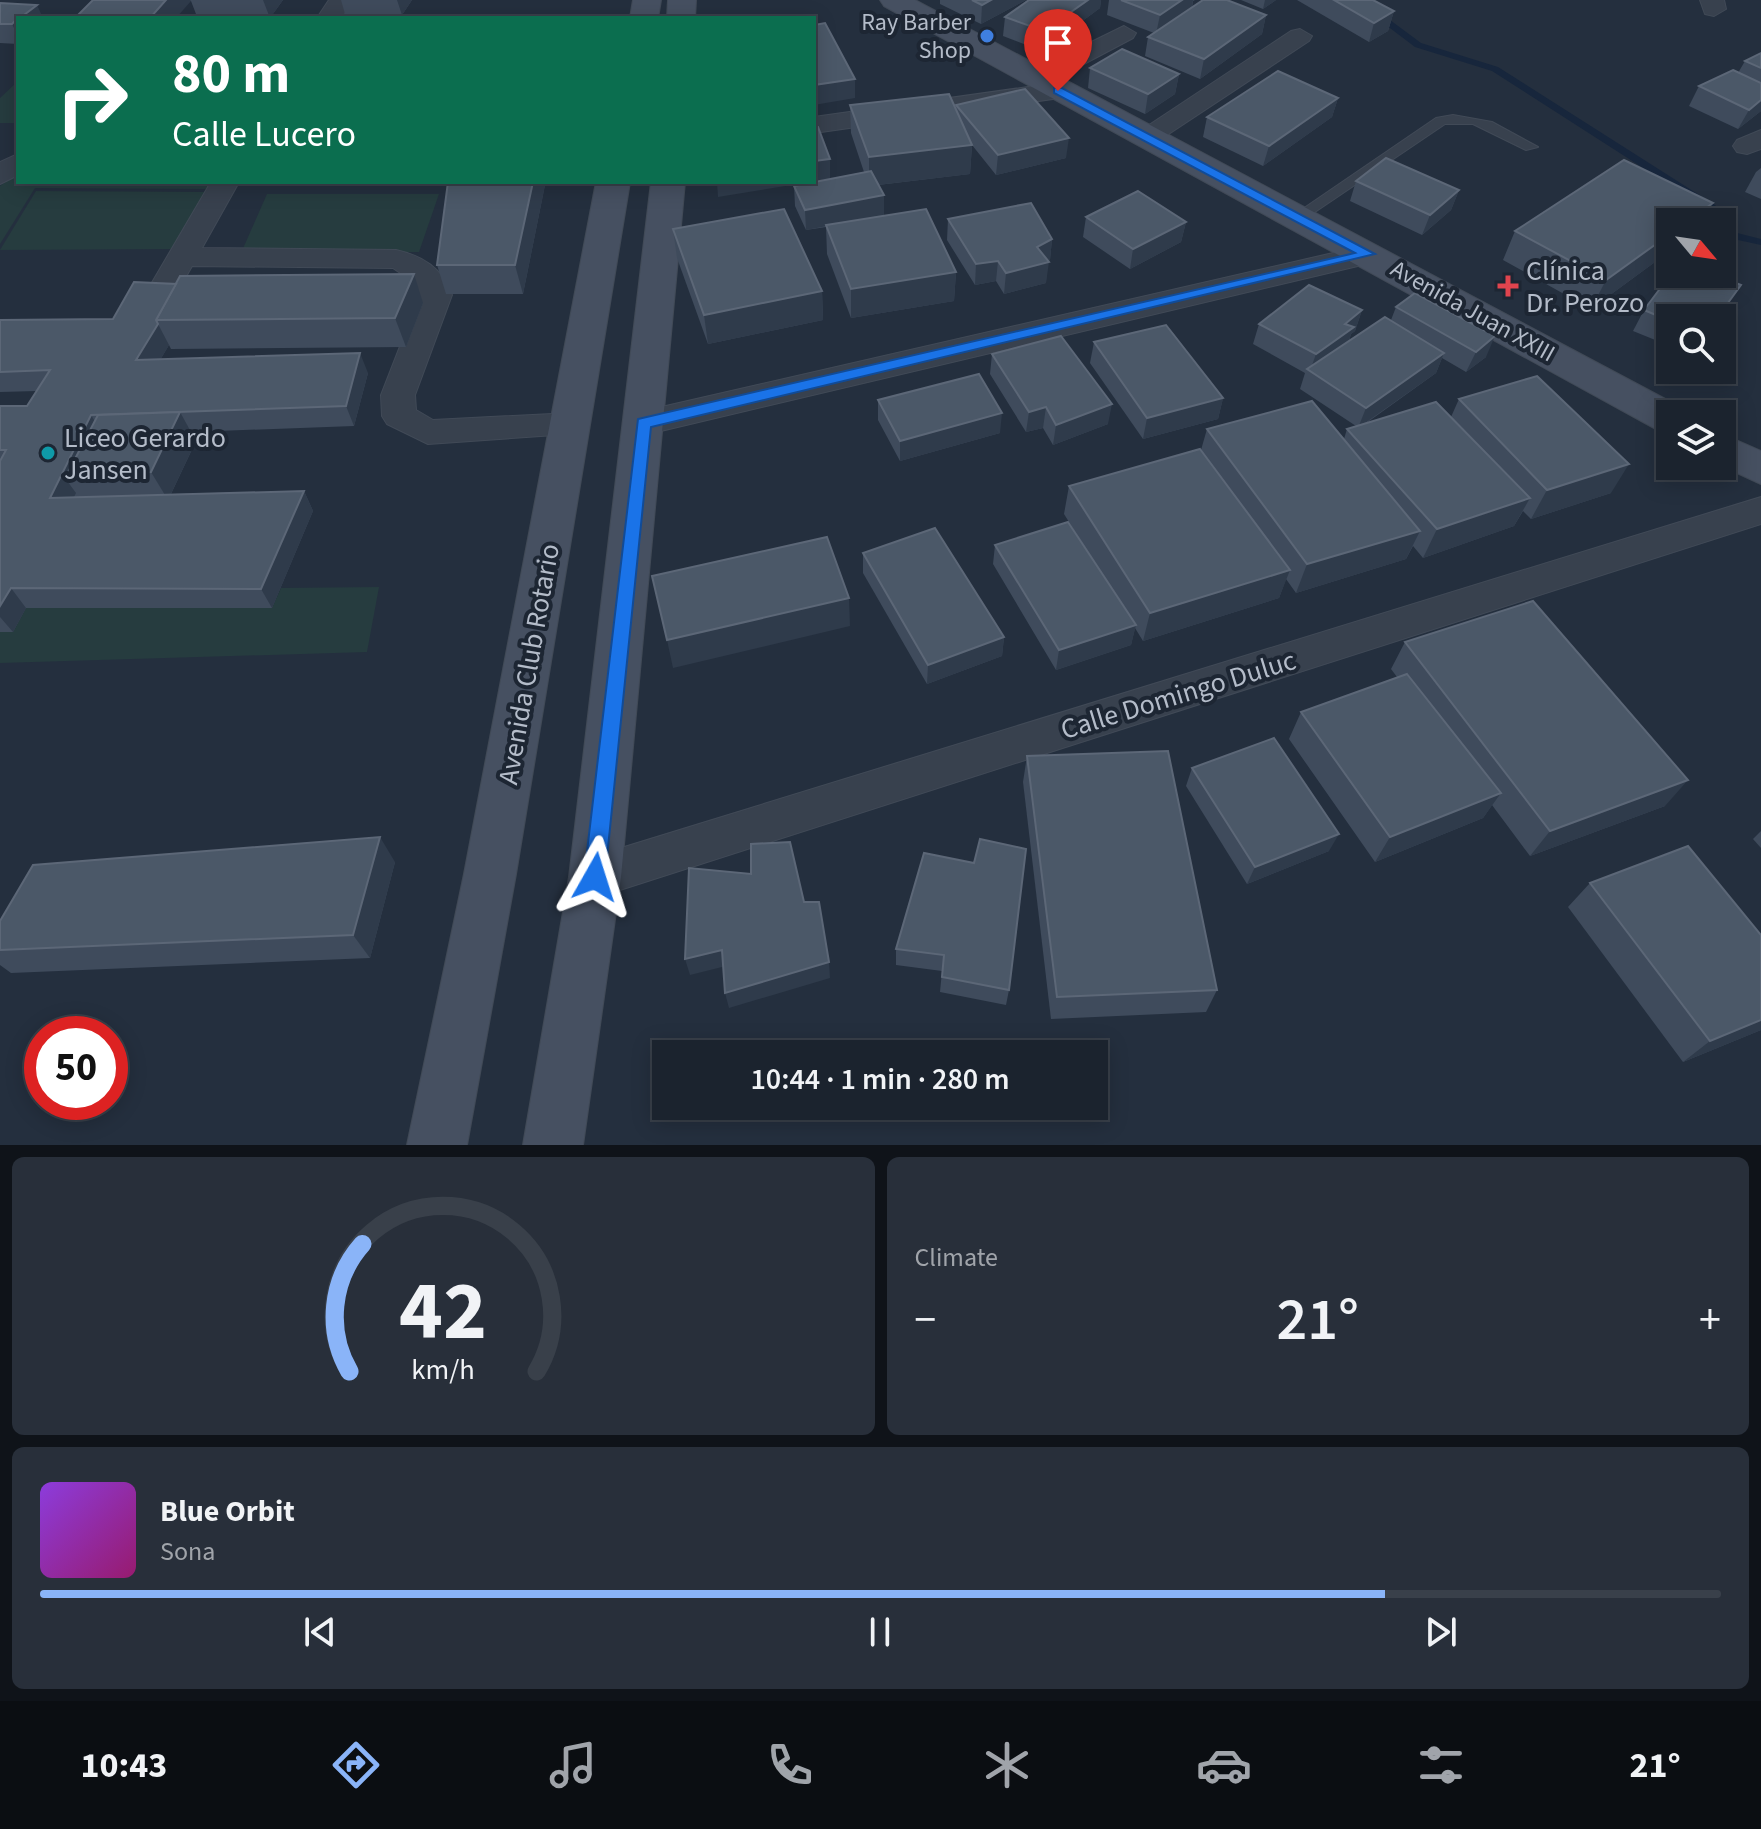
<!DOCTYPE html>
<html lang="en">
<head>
<meta charset="utf-8">
<style>
  body { margin:0; font-family:"Source Sans 3",sans-serif; background:#282f3a; color:#f1f3f6; height:100vh; display:flex; flex-direction:column; font-size:30px; white-space:nowrap }
  * { box-sizing:border-box; margin:0 }
  p { font-size:26px; color:#a0a4aa }
  .icon { flex:none; width:44px; height:44px; fill:none; stroke:currentColor; stroke-width:2; stroke-linecap:round; stroke-linejoin:round }
  .map { position:relative; height:1145px; overflow:hidden }
  .details { display:flex; flex-direction:column; gap:12px; padding:12px; background:#0f1319; flex:1 }
  .details>* { flex:none }
  .hud { position:absolute; left:16px; top:16px; width:800px; height:168px; border-radius:0px; box-shadow:0 4px 20px #0003,0 0 0 2px #39404a; background:#0b6e4f; color:#fff; overflow:hidden }
  .needle { width:52px; rotate:119deg }
  .tools { position:absolute; left:1656px; top:208px; display:grid; gap:16px }
  .tools a { display:grid; place-items:center; width:80px; height:80px; border-radius:0px; background:#1b232e; box-shadow:0 4px 20px #0003,0 0 0 2px #39404a; font-size:40px }
  .speed { position:absolute; left:24px; top:1016px; display:flex; gap:16px; font-size:40px; font-weight:700; text-align:center }
  .speed>* { display:grid; place-content:center; width:104px; height:104px; border-radius:50%; background:#1b232e; box-shadow:0 4px 20px #0003,0 0 0 2px #39404a; line-height:1 }
  .speed .limit { border:12px solid #d22; background:#fff; color:#111 }
  .pin { position:absolute; display:grid; place-items:center; width:68px; height:68px; color:#fff; margin:-82px -34px; border-radius:50% 50% 50% 0; rotate:-45deg; box-shadow:0 0 8px #0007 }
  .pin .icon { rotate:45deg }
  .me { position:absolute; width:88px; margin:-44px; rotate:6deg; stroke-linejoin:round; filter:drop-shadow(0 0 6px #0008) }
  .turn { display:flex; align-items:center; gap:28px; height:168px; padding:0 24px; font-size:36px }
  .turn .icon { width:104px; height:104px; stroke-width:2.5 }
  .turn b { display:block; font-size:56px; line-height:68px }
  .big { font-size:60px; font-weight:600; line-height:1.1 }
  .details .tile { flex:1; display:flex; flex-direction:column; justify-content:center; gap:12px; min-width:0; padding:0 28px; border-radius:12px; background:#282f3a }
  .details .dial { align-items:center; gap:0 }
  .dial svg { height:208px; overflow:visible; fill:none; stroke:#39404a; stroke-width:7; stroke-linecap:round; text-anchor:middle }
  .dial text { fill:#f1f3f6; stroke:none }
  .song { display:flex; align-items:center; gap:24px }
  .cover { width:96px; height:96px; border-radius:12px; background:linear-gradient(135deg,hsl(270 70% 55%),hsl(320 70% 35%)) }
  .played { height:8px; border-radius:4px; background:linear-gradient(90deg,#8ab4f8 80%,#39404a 80%) }
  .keys { display:flex; justify-content:space-around; direction:ltr }
  .heat { display:flex; justify-content:space-between; align-items:center; font-size:44px; direction:ltr }
  .details .tiles { flex:1; display:grid; gap:12px; grid-template-columns:1fr 1fr }
  .tile:last-child { grid-column:span 2 }
  .trip { position:absolute; left:652px; top:1040px; width:456px; height:80px; border-radius:0px; background:#1b232e; box-shadow:0 4px 20px #0003,0 0 0 2px #39404a; font-weight:600; line-height:80px; text-align:center }
  .dock { display:flex; height:128px; justify-content:space-around; align-items:center; background:#0b0e12; color:#a0a4aa }
  .dock .icon { width:56px; height:56px }
  .dock .current { color:#8ab4f8 }
  .dock b { font-size:36px; color:#f1f3f6 }
  .map>svg:first-child { display:block }
  .green { fill:#263c3f }
  .lines { fill:none; stroke-linecap:round; stroke-linejoin:round }
  .stream { fill:#17263c; fill-rule:evenodd }
  .service-casing { stroke:#414a57; stroke-width:2 }
  .minor-casing { stroke:#414a57; stroke-width:2 }
  .secondary-casing { stroke:#414a57; stroke-width:2 }
  .service { fill:#38414e; fill-rule:evenodd }
  .minor { fill:#38414e; fill-rule:evenodd }
  .secondary { fill:#465061; fill-rule:evenodd }
  .wall { fill:#3f4b5c }
  .shaded-wall { fill:#2f3b4b }
  .building { fill:#4b5868; stroke:#5c6777; stroke-width:2 }
  .route { fill:#1a73e8; stroke:#114b97; stroke-width:2 }
  .shop-dot { fill:#3f7fe0; stroke:#1d2633; stroke-width:3 }
  .health-dot { fill:#e0444e; stroke:#1d2633; stroke-width:3 }
  .culture-dot { fill:#0f9aa8; stroke:#1d2633; stroke-width:3 }
  .labels { text-anchor:middle; stroke-width:8; stroke-linejoin:round; paint-order:stroke }
  .far-poi-label { font-size:24px; fill:#b4bcc9; stroke:#1d2633; text-anchor:end }
  .far-street-label { font-size:24px; fill:#b4bcc9; stroke:#1d2633 }
  .poi-label { font-size:28px; fill:#b4bcc9; stroke:#1d2633; text-anchor:start }
  .street-label { font-size:28px; fill:#b4bcc9; stroke:#1d2633 }
</style>
</head>
<body>
<div class="map">
<svg width="1761" height="1145" viewBox="0 0 1761 1145">
  <rect width="100%" height="100%" fill="#242f3e"/>
  <g class="green">
    <path d="M18,81V123H0V98Z"/>
    <path d="M18,173V182H215L211,189L35,188L0,244V186Z"/>
    <path d="M36,191L208,192L177,249L0,250Z"/>
    <path d="M267,194H439L419,252L241,253Z"/>
    <path d="M379,587L367,652L0,663V632H13L26,608H272L281,588Z"/>
  </g>
  <g class="lines">
    <path class="stream" d="M1353,0H1363L1421,43L1498,67L1715,205L1737,233L1761,239V245L1729,238L1722,229V222H1717L1707,209L1492,71L1415,47Z"/>
    <g class="service-casing">
      <path id="service" d="M1453,115L1492,122L1538,147L1526,150L1473,124H1445L1303,220H1293L1291,217L1436,118Z"/>
    </g>
    <g class="minor-casing">
      <g id="minor">
        <path d="M329,0H353L341,18H317Z"/>
        <path d="M1700,0H1724L1726,9L1714,16L1705,14Z"/>
        <path d="M1124,26L1136,33L1133,38L1044,85H1067L1071,91L1067,97L814,133V117L1035,86L1024,79L1028,73Z"/>
        <path d="M1300,29L1312,36L1309,41L1155,143H1135L1131,137L1291,31Z"/>
        <path d="M1761,130V149L1747,154L1737,152L1733,146L1737,140Z"/>
        <path d="M18,154V175L0,184V162Z"/>
        <path d="M211,182H239L202,248L396,250C423,256 442,268 452,295L415,395L416,410L433,420L572,413L584,417L589,425L584,433L428,444L387,424L382,416L381,395L420,295L415,283L393,268L192,266L167,310L156,313L145,310L140,303Z"/>
        <path d="M1368,245L1379,247L1383,254L1379,261L644,435L632,431L627,423L632,415L644,411Z"/>
        <path d="M1761,497V524L595,898L579,892L572,877L579,862L595,856Z"/>
      </g>
    </g>
    <g class="secondary-casing">
      <g id="secondary">
        <path d="M633,0H661L658,18H630Z"/>
        <path d="M668,0H696L695,18H667Z"/>
        <path d="M880,0H915L1684,409L1687,414H1670V433L1656,429L884,6Z"/>
        <path d="M596,182H630L516,874L467,1145H407L464,874Z"/>
        <path d="M651,182H685L621,877L583,1145H523L569,877Z"/>
        <path d="M1722,434L1761,451V484L1722,466Z"/>
      </g>
    </g>
    <use href="#service" class="service"/>
    <use href="#minor" class="minor"/>
    <use href="#secondary" class="secondary"/>
  </g>
  <g class="wall">
    <path d="M93,0H283L270,18L196,14L191,1Z"/>
    <path d="M341,0H412L402,15L345,14Z"/>
    <path d="M940,0H1026L981,24L940,4Z"/>
    <path d="M1029,0H1101L1100,8L1042,51L1003,36L1005,17Z"/>
    <path d="M1109,0H1195L1193,1L1192,8L1266,15L1262,34L1200,79L1145,56L1148,37L1154,33L1107,15Z"/>
    <path d="M1241,0H1276L1263,9Z"/>
    <path d="M1297,0H1373L1394,11L1388,31L1369,42Z"/>
    <path d="M0,3L18,18V44L0,43Z"/>
    <path d="M1761,53V111L1738,129L1689,106L1699,86L1738,73L1745,61Z"/>
    <path d="M1090,68L1179,74L1175,94L1145,114L1088,88Z"/>
    <path d="M1338,98L1332,117L1263,166L1203,137L1207,117Z"/>
    <path d="M850,105L956,108V105L1066,158L996,175L972,145L970,174L878,185L884,215L864,219L956,272L954,301L851,318L827,254L826,227L806,230L795,206L794,186L864,172L851,133Z"/>
    <path d="M1761,168V199L1745,192L1756,172Z"/>
    <path d="M1356,181L1459,190L1451,210L1422,235L1350,201Z"/>
    <path d="M448,182H544L545,185L523,294H446L437,265Z"/>
    <path d="M1713,203L1702,222H1670V251L1591,309L1503,260L1515,231Z"/>
    <path d="M1086,217L1186,222L1181,242L1130,269L1083,237Z"/>
    <path d="M948,219L1052,239L1050,260L1047,261L1046,283L1004,294L996,281L975,285L947,240Z"/>
    <path d="M673,229L822,291L823,320L708,344L677,258Z"/>
    <path d="M423,303L406,347L171,349L169,345L160,360L368,373L354,426L191,432L196,441L171,494L304,491L313,511L272,608H26L13,632H0V406H27L37,391L0,392V320L113,319Z"/>
    <path d="M1728,305L1670,318V346L1633,331L1644,310Z"/>
    <path d="M1396,307L1486,357L1466,372L1442,358L1436,373L1365,424L1451,417L1459,399L1611,493L1531,519L1523,511L1514,526L1423,558L1413,546L1406,559L1296,593L1286,579L1279,598L1143,641L1135,628L1131,645L1056,670L993,564L995,545L1092,559L1064,514L1069,486L1201,450L1207,429L1344,439L1347,429L1356,426L1300,389L1305,373L1253,344L1259,324L1362,310L1355,331L1351,334L1349,341L1391,320Z"/>
    <path d="M1094,342L1223,398L1218,419L1143,439L1090,363Z"/>
    <path d="M992,354L1108,424L1053,445L1043,428L1026,432L990,374Z"/>
    <path d="M878,400L1000,433L900,461L878,420Z"/>
    <path d="M863,553L1004,637L1002,656L927,684L863,573Z"/>
    <path d="M1405,642L1665,806L1530,856L1492,805L1483,818L1375,862L1289,739L1301,712L1397,677L1391,669Z"/>
    <path d="M1027,756L1217,990L1206,1012L1051,1019L1023,782Z"/>
    <path d="M1192,768L1329,851L1247,884L1186,786Z"/>
    <path d="M1761,831V848L1753,839Z"/>
    <path d="M395,862L370,958L11,973L0,965V921Z"/>
    <path d="M974,863L1009,990L1006,1005L940,992L942,971L896,965V949Z"/>
    <path d="M1590,883L1761,935V1030L1683,1062L1568,907Z"/>
  </g>
  <g class="shaded-wall">
    <path d="M166,0H190L191,1L176,18H150Z"/>
    <path d="M263,0H283L270,18Z"/>
    <path d="M397,0H412L402,15Z"/>
    <path d="M991,0H1026L981,24L982,5Z"/>
    <path d="M1088,0H1101L1100,8L1042,51L1044,31Z"/>
    <path d="M1182,0H1193L1191,10L1156,34L1160,15Z"/>
    <path d="M1265,0H1276L1263,9Z"/>
    <path d="M37,5L43,18H20Z"/>
    <path d="M1394,11L1388,31L1369,42L1374,23Z"/>
    <path d="M1266,15L1262,34L1200,79L1204,59Z"/>
    <path d="M18,19V36L12,24Z"/>
    <path d="M1179,74L1175,94L1145,114L1148,94Z"/>
    <path d="M855,79V98L814,105V85Z"/>
    <path d="M1338,98L1332,117L1263,166L1269,146Z"/>
    <path d="M1761,100V111L1738,129L1749,110Z"/>
    <path d="M1069,138L1066,158L996,175L998,155Z"/>
    <path d="M972,145L970,174L869,186V157Z"/>
    <path d="M830,159V179L814,181V161Z"/>
    <path d="M533,182H544L545,185L523,294L515,265Z"/>
    <path d="M717,182H810L718,197Z"/>
    <path d="M1459,190L1451,210L1422,235L1430,215Z"/>
    <path d="M884,195V215L806,230L805,210Z"/>
    <path d="M1713,203L1702,222H1686Z"/>
    <path d="M1186,222L1181,242L1130,269L1133,249Z"/>
    <path d="M1670,234V251L1591,309L1606,280Z"/>
    <path d="M1052,239L1050,260L1040,265L1049,262L1046,283L1004,294L1006,273L1037,247Z"/>
    <path d="M998,261L996,281L975,285L976,264Z"/>
    <path d="M956,272L954,301L851,318V289Z"/>
    <path d="M414,274L423,303L406,347L395,318Z"/>
    <path d="M822,291L823,320L708,344L704,315Z"/>
    <path d="M1362,310L1355,331L1351,334L1347,347L1310,371L1316,354L1345,324Z"/>
    <path d="M158,324L169,345L148,381L136,360Z"/>
    <path d="M1495,336L1486,357L1466,372L1476,352Z"/>
    <path d="M360,353L368,373L354,426L346,406Z"/>
    <path d="M1444,353L1436,373L1358,428L1366,408Z"/>
    <path d="M1223,398L1218,419L1143,439L1147,418Z"/>
    <path d="M1112,404L1108,424L1053,445L1056,425Z"/>
    <path d="M1046,407L1043,428L1026,432L1029,412Z"/>
    <path d="M180,412L196,441L168,500L151,472Z"/>
    <path d="M1002,413L1000,433L900,461V441Z"/>
    <path d="M91,415L104,436L65,478L76,493L64,518L50,498Z"/>
    <path d="M1629,464L1611,493L1531,519L1547,490Z"/>
    <path d="M304,491L313,511L272,608L261,589Z"/>
    <path d="M1530,498L1514,526L1423,558L1437,529Z"/>
    <path d="M1420,531L1406,559L1296,593L1307,564Z"/>
    <path d="M1290,570L1279,598L1143,641L1150,613Z"/>
    <path d="M11,588L26,608L13,632L0,617V606Z"/>
    <path d="M849,598L850,626L673,668L667,640Z"/>
    <path d="M1136,625L1131,645L1056,670L1059,650Z"/>
    <path d="M1004,637L1002,656L927,684L928,665Z"/>
    <path d="M1688,780L1665,806L1530,856L1550,831Z"/>
    <path d="M1501,793L1483,818L1375,862L1390,837Z"/>
    <path d="M1339,834L1329,851L1247,884L1255,867Z"/>
    <path d="M380,837L395,862L370,958L353,935Z"/>
    <path d="M722,950L726,966L690,975L685,959Z"/>
    <path d="M829,962L830,978L729,1008L725,993Z"/>
    <path d="M1761,1020V1030L1683,1062L1710,1041Z"/>
  </g>
  <g class="building">
    <path d="M93,0H166L150,18H75Z"/>
    <path d="M972,0H991L982,5Z"/>
    <path d="M1029,0H1088L1044,31L1005,17Z"/>
    <path d="M1121,0H1182L1160,15Z"/>
    <path d="M1203,0H1227L1266,15L1204,59L1148,37Z"/>
    <path d="M1334,0H1373L1394,11L1374,23Z"/>
    <path d="M0,3L37,5L20,18H18L12,24H0Z"/>
    <path d="M423,16V18H354Z"/>
    <path d="M825,23L855,79L814,85V25Z"/>
    <path d="M1122,49L1179,74L1148,94L1090,68Z"/>
    <path d="M1761,53V68L1745,61Z"/>
    <path d="M1733,70L1761,83V100L1749,110L1699,86Z"/>
    <path d="M1278,71L1338,98L1269,146L1207,117Z"/>
    <path d="M1025,89L1069,138L998,155L956,105Z"/>
    <path d="M949,94L972,145L869,157L850,105Z"/>
    <path d="M814,127H818L830,159L814,161Z"/>
    <path d="M1386,158L1459,190L1430,215L1356,181Z"/>
    <path d="M1624,160L1713,203L1686,222H1670V234L1606,280L1515,231Z"/>
    <path d="M871,171L884,195L805,210L794,186Z"/>
    <path d="M448,182H533L515,265H437Z"/>
    <path d="M1138,191L1186,222L1133,249L1086,217Z"/>
    <path d="M1031,203L1052,239L1037,247L1049,262L1006,273L998,261L976,264L948,219Z"/>
    <path d="M784,209L822,291L704,315L673,229Z"/>
    <path d="M926,209L956,272L851,289L826,225Z"/>
    <path d="M414,274L395,318L156,320L180,276Z"/>
    <path d="M1671,274H1713L1741,285L1717,318H1670V321L1644,310Z"/>
    <path d="M134,282L176,284L156,320L158,324L136,360L360,353L346,406L91,415L50,498L304,491L261,589L11,588L0,606V461L6,450H0V406H27L50,370L0,372V320L113,319Z"/>
    <path d="M1309,285L1362,310L1345,324L1354,327L1316,354L1259,324Z"/>
    <path d="M1415,293L1495,336L1476,352L1396,307Z"/>
    <path d="M1385,317L1444,353L1366,408L1307,369Z"/>
    <path d="M1166,325L1223,398L1147,418L1094,342Z"/>
    <path d="M1061,336L1112,404L1056,425L1046,407L1029,412L992,354Z"/>
    <path d="M979,374L1002,413L900,441L878,400Z"/>
    <path d="M1537,376L1629,464L1547,490L1459,399Z"/>
    <path d="M1312,401L1420,531L1307,564L1207,429Z"/>
    <path d="M1436,402L1530,498L1437,529L1347,429Z"/>
    <path d="M180,412L151,472L65,478L98,415Z"/>
    <path d="M1200,449L1290,570L1150,613L1069,486Z"/>
    <path d="M1068,522L1136,625L1059,650L995,545Z"/>
    <path d="M935,528L1004,637L928,665L863,553Z"/>
    <path d="M827,537L849,598L667,640L652,576Z"/>
    <path d="M1533,601L1688,780L1550,831L1405,642Z"/>
    <path d="M1407,674L1501,793L1390,837L1301,712Z"/>
    <path d="M1274,738L1339,834L1255,867L1192,768Z"/>
    <path d="M1168,751L1217,990L1057,997L1027,756Z"/>
    <path d="M380,837L353,935L0,950V921L33,865Z"/>
    <path d="M980,839L1026,849L1009,990L942,977L944,955L896,949L924,853L974,863Z"/>
    <path d="M790,842L804,902H819L829,962L725,993L722,950L685,959L689,868L751,874V844Z"/>
    <path d="M1688,846L1761,935V1020L1710,1041L1590,883Z"/>
  </g>
  <path class="route" d="M1054,88H1062L1375,254L651,427L605,877L602,884L595,887L587,884L584,877L638,419L1355,253L1054,93Z"/>
  <circle class="shop-dot" cx="987" cy="36" r="8"/>
  <path class="health-dot" d="M1504 274h8v8h8v8h-8v8h-8v-8h-8v-8h8z"/>
  <circle class="culture-dot" cx="48" cy="453" r="8"/>
  <g class="labels">
    <g class="far-poi-label">
      <text x="971" y="30">Ray Barber<tspan x="971" dy="28">Shop</tspan></text>
    </g>
    <g class="far-street-label">
      <text transform="translate(1473 311) rotate(29)" y="8">Avenida Juan XXIII</text>
    </g>
    <g class="poi-label">
      <text x="1526" y="280">Clínica<tspan x="1526" dy="32">Dr. Perozo</tspan></text>
      <text x="64" y="447">Liceo Gerardo<tspan x="64" dy="32">Jansen</tspan></text>
    </g>
    <g class="street-label">
      <text transform="translate(528 664) rotate(-80)" y="10">Avenida Club Rotario</text>
      <text transform="translate(1178 694) rotate(-17)" y="10">Calle Domingo Duluc</text>
    </g>
  </g>
</svg>
<div class="tools">
<a><svg class="needle" viewBox="-14 -14 28 28"><path d="M0-13l5 13h-10z" fill="#e53935"/><path d="M0 13l5-13h-10z" fill="#a0a4aa"/></svg></a>
<a><svg class="icon" aria-label="search" viewBox="0 0 24 24"><circle cx="10" cy="10" r="6"/><path d="M15 15l6 6"/></svg></a>
<a><svg class="icon" aria-label="layers" viewBox="0 0 24 24"><path d="M12 4l9 5-9 5-9-5zM3 14l9 5 9-5"/></svg></a>
</div>
<div class="speed"><div class="limit">50</div></div>
<div class="pin" style="left:1058px;top:91px;background:#d93025"><svg class="icon" aria-label="arrive" viewBox="0 0 24 24"><path d="M6 21V4h12l-3 4 3 4H6"/></svg></div>
<svg class="me" style="left:595px;top:877px" viewBox="-20 -20 40 40"><path d="M0-17L14 15 0 8-14 15z" fill="#1a73e8" stroke="#fff" stroke-width="4"/></svg>
<div class="trip">10:44 · 1 min · 280 m</div>
<div class="hud">
<div class="turn"><svg class="icon" aria-label="right" viewBox="0 0 24 24"><path d="M7 20v-9h11M14 6l5 5-5 5"/></svg><div><b>80 m</b>Calle Lucero</div></div>
</div>
</div>
<section class="details">
<div class="tiles">
<div class="tile dial"><svg viewBox="0 0 100 80">
<path d="M14 69A42 42 0 1 1 86 69"/>
<path d="M14 69A42 42 0 0 1 19 20" stroke="#8ab4f8"/>
<text x="50" y="56" font-size="32" font-weight="700">42</text>
<text x="50" y="72" font-size="11">km/h</text>
</svg></div>
<div class="tile"><p>Climate</p>
<div class="heat"><a>−</a><b class="big">21°</b><a>+</a></div>
</div>
<div class="tile">
<div class="song"><i class="cover"></i><div><b>Blue Orbit</b><p>Sona</p></div></div>
<div class="played"></div>
<div class="keys"><svg class="icon" aria-label="previous" viewBox="0 0 24 24"><path d="M18 5L8 12l10 7zM5 5v14"/></svg><svg class="icon" aria-label="pause" viewBox="0 0 24 24"><path d="M8 5v14M16 5v14"/></svg><svg class="icon" aria-label="next" viewBox="0 0 24 24"><path d="M6 5l10 7-10 7zM19 5v14"/></svg></div>
</div>
</div>
</section>
<nav class="dock">
<b>10:43</b>
<svg class="icon current" aria-label="directions" viewBox="0 0 24 24"><path d="M12 3l9 9-9 9-9-9zM9 14v-3h6M13 9l2 2-2 2"/></svg>
<svg class="icon" aria-label="music" viewBox="0 0 24 24"><path d="M9 18V5l10-2v13"/><circle cx="6" cy="18" r="3"/><circle cx="16" cy="16" r="3"/></svg>
<svg class="icon" aria-label="phone" viewBox="0 0 24 24"><path d="M5 4h4l2 5-3 2q2 4 5 5l2-3 5 2v4C11 20 4 13 5 4z"/></svg>
<svg class="icon" aria-label="climate" viewBox="0 0 24 24"><path d="M12 3v18M4 7l16 10M4 17L20 7"/></svg>
<svg class="icon" aria-label="car" viewBox="0 0 24 24"><path d="M5 17H2v-5l4-1 3-4h7l3 4 3 1v5h-3M9 17h6M6 11h13"/><circle cx="7" cy="17" r="2"/><circle cx="17" cy="17" r="2"/></svg>
<svg class="icon" aria-label="filters" viewBox="0 0 24 24"><path d="M4 7h16M4 17h16"/><circle cx="9" cy="7" r="2"/><circle cx="15" cy="17" r="2"/></svg>
<b>21°</b>
</nav>
</body>
</html>
